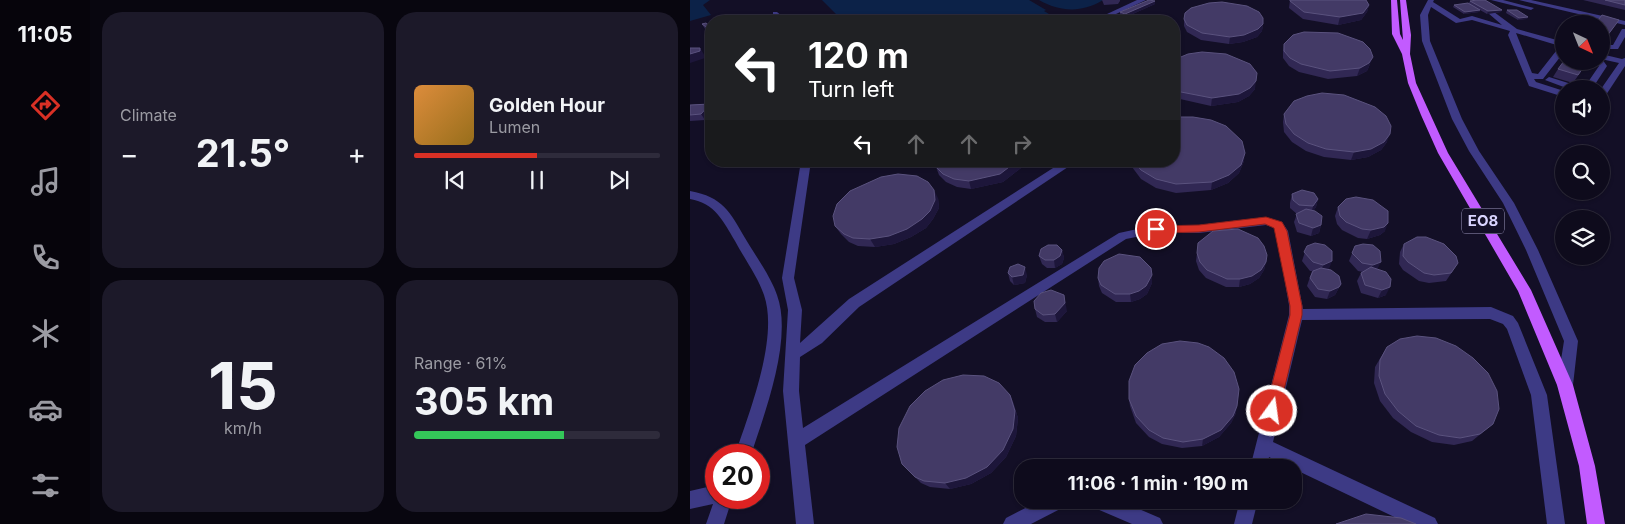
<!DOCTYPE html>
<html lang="en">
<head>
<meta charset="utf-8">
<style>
  body { margin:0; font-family:Inter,sans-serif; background:#1c1929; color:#f1f3f6; height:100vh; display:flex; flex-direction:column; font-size:19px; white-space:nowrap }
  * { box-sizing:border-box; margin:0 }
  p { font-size:16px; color:#9b9ba3 }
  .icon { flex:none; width:28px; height:28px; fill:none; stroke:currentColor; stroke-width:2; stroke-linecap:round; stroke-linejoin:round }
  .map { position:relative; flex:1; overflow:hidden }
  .side { display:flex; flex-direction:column; gap:12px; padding:12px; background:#08060f; width:600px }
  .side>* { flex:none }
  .hud { position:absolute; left:15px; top:15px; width:475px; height:152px; border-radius:20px; box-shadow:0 1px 4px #0004,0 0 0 1px #2e2b3b; background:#202124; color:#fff; overflow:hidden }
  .needle { width:32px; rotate:137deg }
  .tools { position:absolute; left:865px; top:15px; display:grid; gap:10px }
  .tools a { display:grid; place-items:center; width:55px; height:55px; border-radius:50%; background:#0e0b1c; box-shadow:0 1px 4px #0004,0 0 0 1px #2e2b3b; font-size:25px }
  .speed { position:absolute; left:15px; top:444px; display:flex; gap:10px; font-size:25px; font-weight:700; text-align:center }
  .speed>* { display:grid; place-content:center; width:65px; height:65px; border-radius:50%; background:#0e0b1c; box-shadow:0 1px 4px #0004,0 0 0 1px #2e2b3b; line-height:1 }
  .speed .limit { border:8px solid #d22; background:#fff; color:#111 }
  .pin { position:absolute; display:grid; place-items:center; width:42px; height:42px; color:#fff; margin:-21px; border:2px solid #fff; border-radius:50%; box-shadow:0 1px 5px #0007 }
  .me { position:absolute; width:55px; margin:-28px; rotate:14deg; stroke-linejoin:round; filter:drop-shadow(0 0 4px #0008) }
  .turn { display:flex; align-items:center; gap:18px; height:105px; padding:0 20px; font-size:22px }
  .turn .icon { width:65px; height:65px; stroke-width:2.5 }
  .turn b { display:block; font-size:35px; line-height:42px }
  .lanes { display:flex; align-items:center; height:48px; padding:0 20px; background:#0003; justify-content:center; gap:25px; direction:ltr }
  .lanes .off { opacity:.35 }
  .big { font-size:38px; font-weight:700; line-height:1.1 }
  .side .widget { flex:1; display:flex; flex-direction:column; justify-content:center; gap:8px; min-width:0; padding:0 18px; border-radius:20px; background:#1c1929 }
  .side .dial { align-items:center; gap:0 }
  .dial b { font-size:65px; line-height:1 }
  .song { display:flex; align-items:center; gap:15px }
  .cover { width:60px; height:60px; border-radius:8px; background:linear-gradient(135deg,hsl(30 70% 55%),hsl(40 70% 35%)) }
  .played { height:5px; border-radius:2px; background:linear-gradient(90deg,#d93025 50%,#2e2b3b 50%) }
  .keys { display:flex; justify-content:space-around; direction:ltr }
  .heat { display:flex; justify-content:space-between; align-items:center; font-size:28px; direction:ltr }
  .charge { height:8px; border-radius:4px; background:linear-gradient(90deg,#34c759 61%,#2e2b3b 0) }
  .side .tiles { flex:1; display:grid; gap:12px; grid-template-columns:repeat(2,1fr) }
  .trip { position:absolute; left:324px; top:459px; width:288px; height:50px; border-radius:20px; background:#0e0b1c; box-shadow:0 1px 4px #0004,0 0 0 1px #2e2b3b; font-weight:700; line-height:50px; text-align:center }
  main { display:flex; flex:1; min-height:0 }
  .tab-bar { display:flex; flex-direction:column; width:90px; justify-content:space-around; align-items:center; background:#06040b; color:#9b9ba3 }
  .tab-bar .icon { width:35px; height:35px }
  .tab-bar .active { color:#d93025 }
  .tab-bar b { font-size:22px; color:#f1f3f6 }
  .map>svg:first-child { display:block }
  .water { fill:#0c2248 }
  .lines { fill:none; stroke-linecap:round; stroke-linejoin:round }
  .minor { fill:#3d3a85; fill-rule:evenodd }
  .major { fill:#c25bff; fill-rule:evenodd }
  .wall { fill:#312854 }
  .shaded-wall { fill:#1d163a }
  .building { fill:#433a66; stroke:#5a527e }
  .route { fill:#d93025; stroke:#8d1f18 }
  .labels { text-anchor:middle; stroke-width:5; stroke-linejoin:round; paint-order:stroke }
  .shield { fill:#130f26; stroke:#9e99be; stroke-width:1 }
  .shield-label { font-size:15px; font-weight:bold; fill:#d9d4ff }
</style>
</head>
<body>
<main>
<nav class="tab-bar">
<b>11:05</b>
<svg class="icon active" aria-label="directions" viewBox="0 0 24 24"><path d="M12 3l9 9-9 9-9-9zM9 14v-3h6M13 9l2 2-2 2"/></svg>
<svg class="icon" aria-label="music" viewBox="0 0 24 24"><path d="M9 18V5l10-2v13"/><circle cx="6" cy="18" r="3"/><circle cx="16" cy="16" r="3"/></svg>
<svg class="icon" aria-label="phone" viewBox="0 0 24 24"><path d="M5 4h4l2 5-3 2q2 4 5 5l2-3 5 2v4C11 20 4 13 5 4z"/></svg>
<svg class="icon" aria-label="climate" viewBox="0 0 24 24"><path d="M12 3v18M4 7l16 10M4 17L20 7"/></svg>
<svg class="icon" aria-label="car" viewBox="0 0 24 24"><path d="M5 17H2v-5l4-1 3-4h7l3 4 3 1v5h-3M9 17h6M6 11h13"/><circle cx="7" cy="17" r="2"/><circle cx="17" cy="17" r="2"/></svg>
<svg class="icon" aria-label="filters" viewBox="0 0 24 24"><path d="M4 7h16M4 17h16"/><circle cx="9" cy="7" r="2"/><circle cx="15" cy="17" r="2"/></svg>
</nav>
<section class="side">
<div class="tiles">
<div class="widget"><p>Climate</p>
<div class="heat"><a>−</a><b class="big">21.5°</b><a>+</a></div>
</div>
<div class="widget">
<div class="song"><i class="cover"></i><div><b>Golden Hour</b><p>Lumen</p></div></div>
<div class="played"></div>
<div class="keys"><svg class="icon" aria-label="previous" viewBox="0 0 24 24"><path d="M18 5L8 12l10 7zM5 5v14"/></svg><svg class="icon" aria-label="pause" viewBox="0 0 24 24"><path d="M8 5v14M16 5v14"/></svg><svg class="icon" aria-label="next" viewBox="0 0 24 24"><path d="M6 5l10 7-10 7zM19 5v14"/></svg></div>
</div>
<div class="widget dial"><b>15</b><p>km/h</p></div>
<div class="widget"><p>Range · 61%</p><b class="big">305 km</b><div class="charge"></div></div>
</div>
</section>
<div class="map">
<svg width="935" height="524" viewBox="0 0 935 524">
  <rect width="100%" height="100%" fill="#130f26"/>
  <g class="water">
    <path d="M0,0H20L13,5L21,15L0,21Z"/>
    <path d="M132,0H339L356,10L354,11L364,17V21H153Z"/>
    <path d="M349,0H413C392,13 370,12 349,0Z"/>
  </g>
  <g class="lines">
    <g class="minor">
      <path d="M447,0H456L411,21H402Z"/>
      <path d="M738,0H744L743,2L770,19L782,16L812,25L798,13L804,12L827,29L874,42V52L853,79H844L846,82L874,91V97L839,86L818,35L820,31L782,20L766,23L741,7L738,15L740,41L772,119L789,151L824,203L848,250L888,341L883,385L880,390L875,392L870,390L867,385L874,341L836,250L813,203L779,151L762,119L732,41L730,15ZM826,33L870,46L848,74L842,73Z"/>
      <path d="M801,0H813L844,8L841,10Z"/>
      <path d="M829,0H841L935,21V25Z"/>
      <path d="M83,12H87L98,21H90L83,14Z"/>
      <path d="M932,29H935V37L928,49H911V45H923Z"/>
      <path d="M911,54L932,59L935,58V66L914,98L911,99V89L929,63L911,59Z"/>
      <path d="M912,59L917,66L902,89H879L855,80L859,77L891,87L896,85L909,66L905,61H911Z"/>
      <path d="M111,161H121L104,278L112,310L110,343L159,299L374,161H387L169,307L132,343L110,357L109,391L113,428L429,233L466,225H509L576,217L592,222L598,231L613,309L801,307L823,316L828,323L857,395L875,524H857L841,395L817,329L813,324L800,319L612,320L583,442L745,518L748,524H719L579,457L577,468H560L599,315V305L586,231L584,228L576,225L509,233H466L436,239L115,445L124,524H106L93,391L98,310L92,278Z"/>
      <path d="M0,191C33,197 40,212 55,238C65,255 81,277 87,295C103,339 75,412 61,455H45C59,413 89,338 74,295C68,277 54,258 45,241C33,221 25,203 0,199Z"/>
      <path d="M26,485V498H40L41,502L34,524H16L23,504L0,509V491Z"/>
      <path d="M351,500H379L376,506L341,524H313L316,518Z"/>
      <path d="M397,500H428L470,518L473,524H442L400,506Z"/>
      <path d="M550,500H568L562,524H544Z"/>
    </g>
    <path class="major" d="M701,0H707L710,34L713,40L710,0H716L721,35L720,54L726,83L758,153L841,290L883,385L905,466L915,524H897L889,466L867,385L828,291L748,153L731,115L718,83L712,54L702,34Z"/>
  </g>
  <g class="wall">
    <path d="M412,0H430V1L428,4L414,5Z"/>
    <path d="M600,0H676L679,5L677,12L671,20L648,25L613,19L599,8Z"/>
    <path d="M893,0H935V10Z"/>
    <path d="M465,1V4L436,17L430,15V12Z"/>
    <path d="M780,1L811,12L797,14L790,10L789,12L774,14L763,7L764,5L779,3Z"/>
    <path d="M817,10L837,19L828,20L816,13Z"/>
    <path d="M494,19L573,24L572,31L567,37L553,42L539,44L511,40L497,32L494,26Z"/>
    <path d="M12,24L21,27V34L17,32Z"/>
    <path d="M911,24L924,27L912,43H911Z"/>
    <path d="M594,44L680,64L677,71L667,76L638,79L609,72L599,66L593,58V51Z"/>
    <path d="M484,60L565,89L559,96L548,102L521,106L490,99L484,95Z"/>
    <path d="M898,61L883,83L863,77L868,69Z"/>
    <path d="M20,104L21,105V113L15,120L0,121V105Z"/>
    <path d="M594,114L697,142L691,150L678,157L661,160L634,157L616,151L602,142L594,132L593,122Z"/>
    <path d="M245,161H334L331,168L313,182L281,189L267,187L256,182L249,175L246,167Z"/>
    <path d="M441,161H554L549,173L538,183L521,190L486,193L466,188L451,179L442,167Z"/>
    <path d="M602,194L628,199L626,207L623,211L631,225L629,233L621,236L607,232L604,222L607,214L600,208V203Z"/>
    <path d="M248,198L249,208L243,219L236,228L221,237L204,244L185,247L168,246L159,242L151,234L145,226Z"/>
    <path d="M648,207L695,231L690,235L677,239L668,238L652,230L647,224L645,216Z"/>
    <path d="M714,244L768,263L756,281L739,283L729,281L713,270L709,264L710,252Z"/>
    <path d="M617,246L639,269L651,284L645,295L637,299L625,297L617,286L622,271H620L612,261Z"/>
    <path d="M665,246L687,269L696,295L688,298L671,293L667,281L671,273L673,272L668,271L659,261Z"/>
    <path d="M372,250L374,258L372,264L365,268H357L352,264L349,256Z"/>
    <path d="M507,253L576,262L574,270L569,278L560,284L549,287H536L516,278L509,270L506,261Z"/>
    <path d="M318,273L337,275L335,283L324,285L320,281Z"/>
    <path d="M408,278L462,283L457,294L450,299L441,302H426L412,293L409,286Z"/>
    <path d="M345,309L377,311L367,322H355L347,317Z"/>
    <path d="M697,347L803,424L782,441L764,445L742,442L721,432L703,418L690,401L684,383L685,367Z"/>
    <path d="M320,395L323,402L328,418L326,436L316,457L301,473L281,484L260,489L240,487L231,483L212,464Z"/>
    <path d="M439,399L546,413L541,423L529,437L512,446L492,448L472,444L459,437L446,423L440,406Z"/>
  </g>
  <g class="shaded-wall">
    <path d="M465,1V4L436,17L435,14Z"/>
    <path d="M679,5L677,12L671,20L648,25L650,17Z"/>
    <path d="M790,10L789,12L774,14L775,12Z"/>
    <path d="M812,10L811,12L797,14L798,11Z"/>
    <path d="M838,17L837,19L828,20L829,18Z"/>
    <path d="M573,24L572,31L567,37L553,42L539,44L540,37Z"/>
    <path d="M10,48L15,56V58L0,63V54Z"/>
    <path d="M683,57L677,71L667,76L670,68Z"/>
    <path d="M566,81L565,89L559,96L548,102L521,106L522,98Z"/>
    <path d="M20,104L21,105V113L15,120L11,114Z"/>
    <path d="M700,134L697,142L691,150L678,157L661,160L664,152Z"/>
    <path d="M555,153L554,161L549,173L538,183L521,190L522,182Z"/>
    <path d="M327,161H334L331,168L313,182L281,189L279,181Z"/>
    <path d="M244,190L248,198L249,208L243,219L236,228L221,237L204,244L185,247L180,239Z"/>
    <path d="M628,199L626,207L621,215L623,206Z"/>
    <path d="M698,223L695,231L690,235L677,239L681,230Z"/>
    <path d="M631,225L629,233L621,236L623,228Z"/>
    <path d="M372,250L374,258L372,264L365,268L364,260Z"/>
    <path d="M642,261L639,269L631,273L633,265Z"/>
    <path d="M576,262L574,270L569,278L560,284L549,287L550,279Z"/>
    <path d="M691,262L687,270L679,273L683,265Z"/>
    <path d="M335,267L337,275L335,283L324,285L322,277Z"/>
    <path d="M462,275V283L457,294L450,299L441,302L440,294Z"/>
    <path d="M651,284L645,295L637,299L640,291Z"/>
    <path d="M700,287L696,295L688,298L692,290Z"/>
    <path d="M374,295L377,311L367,322L365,314Z"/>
    <path d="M320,395L323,402L328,418L326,436L316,457L301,473L281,484L260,489L255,483Z"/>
    <path d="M547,406L546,413L541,423L529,437L512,446L513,439Z"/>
  </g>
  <g class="building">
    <path d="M459,0L465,1L435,14L430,12Z"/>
    <path d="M600,0H676L679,5L673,13L650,17L614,12L600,1Z"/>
    <path d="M787,0H795L812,10L798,11L780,1Z"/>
    <path d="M915,0H935V5Z"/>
    <path d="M532,2L557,6L569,12L573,18V24L568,29L554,35L540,37L512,33L497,25L494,19L495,13L501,8L519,3Z"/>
    <path d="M778,3L790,10L775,12L764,5Z"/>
    <path d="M817,10H827L838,17L829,18Z"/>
    <path d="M912,15L929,20L917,36L911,34V24H905Z"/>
    <path d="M422,16L432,20L430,21H409Z"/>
    <path d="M16,23L21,27V28L19,29L12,24Z"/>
    <path d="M614,32L648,33L673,42L680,49L683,57L679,63L670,68L640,71L611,64L600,58L594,51V44L603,35Z"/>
    <path d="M0,48H10V51L0,54Z"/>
    <path d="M512,52L536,54L560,64L567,73L566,81L560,88L549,94L522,98L491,92L484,87V60L486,59L498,54Z"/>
    <path d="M874,61H898L888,75L868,69Z"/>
    <path d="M632,93L654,95L685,107L696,116L701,126L700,134L694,142L681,149L664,152L636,149L618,143L604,134L596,124L594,114L604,101L617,96Z"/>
    <path d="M20,104L11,114L0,115V105Z"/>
    <path d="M484,117H503L521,120L536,126L552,141L555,153L551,165L539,175L522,182L486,184L466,179L451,170L443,161H484Z"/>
    <path d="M245,161H327L310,174L279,181L264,179L253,174L246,167Z"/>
    <path d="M208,174L227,176L238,182L244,190L245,200L240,211L232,219L217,229L199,236L180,239L163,238L154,234L145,226L143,216L147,204L160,191L191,177Z"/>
    <path d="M612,190L624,193L628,199L623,206L609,205L603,200L602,194Z"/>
    <path d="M666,197L683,200L698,211V223L694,227L681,230L672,229L656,222L650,216L648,207L656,199Z"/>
    <path d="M616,209L625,211L632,216L631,225L623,228L609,223L606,214Z"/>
    <path d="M548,229L568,238L574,246L577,255L576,262L571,270L562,276L550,279H537L517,270L510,262L507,253L508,243L523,231Z"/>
    <path d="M727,237H736L754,244L766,256L768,263L761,273L744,275L734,273L718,262L713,256L714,244Z"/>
    <path d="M625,243L635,245L642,251V261L633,265L623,262L614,252L617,246Z"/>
    <path d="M673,244L683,245L690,251L691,262L683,265L672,263L662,253L665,246Z"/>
    <path d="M358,245H367L372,250L370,256L364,260H355L349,256L351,249Z"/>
    <path d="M429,254L450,257L461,268L462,275L456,286L449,291L440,294H425L411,285L408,278L409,268L414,261Z"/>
    <path d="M328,264L335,267L333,275L322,277L318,273L320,267Z"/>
    <path d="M681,267L696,272L701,279L700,287L692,290L675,285L671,273Z"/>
    <path d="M631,268L641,270L649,276L651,284L649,287L640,291L628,289L620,278L623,271Z"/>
    <path d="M361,290L374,295L375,303L365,314L353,315L345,309L344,301L351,293Z"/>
    <path d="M727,336L746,338L766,346L783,358L798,373L807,391L809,409L803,424L790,434L770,438L749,435L726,426L708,411L695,394L689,376L690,360L697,347L710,339Z"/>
    <path d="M490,341L508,343L519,347L534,358L544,372L549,389L547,406L543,416L531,430L513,439L493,442L473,438L459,430L446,416L439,399V381L445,365L457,353L472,344Z"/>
    <path d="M273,375L294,376L309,383L320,395L325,411L323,429L313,450L297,467L276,478L255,483L234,481L225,477L212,464L207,447L209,428L220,406L235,391L253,380Z"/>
    <path d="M676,514L711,518L726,524H646Z"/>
  </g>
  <path class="route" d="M576,217L592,222L597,231L612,306V315L589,411L587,416L582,418L577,416L575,411L600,315V306L584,228L575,224L509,232L466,233L460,229L466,226L509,225Z"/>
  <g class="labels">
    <rect class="shield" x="772" y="208.5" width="42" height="25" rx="4"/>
    <g class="shield-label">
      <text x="793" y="226">ΕΟ8</text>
    </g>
  </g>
</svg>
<div class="tools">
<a><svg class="needle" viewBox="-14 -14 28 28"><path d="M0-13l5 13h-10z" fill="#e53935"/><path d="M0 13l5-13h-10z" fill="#9b9ba3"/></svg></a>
<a><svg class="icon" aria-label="sound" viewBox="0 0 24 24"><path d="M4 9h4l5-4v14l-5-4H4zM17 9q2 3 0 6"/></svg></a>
<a><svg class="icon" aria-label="search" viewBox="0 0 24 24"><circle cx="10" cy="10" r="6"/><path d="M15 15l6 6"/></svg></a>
<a><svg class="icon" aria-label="layers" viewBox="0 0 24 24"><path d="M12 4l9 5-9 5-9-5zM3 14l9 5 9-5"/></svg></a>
</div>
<div class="speed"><div class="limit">20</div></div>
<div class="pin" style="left:466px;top:229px;background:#d93025"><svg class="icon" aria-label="arrive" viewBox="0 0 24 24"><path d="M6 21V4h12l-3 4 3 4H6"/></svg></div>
<svg class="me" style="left:582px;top:411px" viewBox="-20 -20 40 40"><circle r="17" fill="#d93025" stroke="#fff" stroke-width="3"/><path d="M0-11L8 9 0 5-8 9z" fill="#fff"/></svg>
<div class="trip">11:06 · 1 min · 190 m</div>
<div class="hud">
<div class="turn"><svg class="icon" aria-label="left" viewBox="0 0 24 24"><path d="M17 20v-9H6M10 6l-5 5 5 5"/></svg><div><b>120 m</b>Turn left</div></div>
<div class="lanes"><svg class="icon" aria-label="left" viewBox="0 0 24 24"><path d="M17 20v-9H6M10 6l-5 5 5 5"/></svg><svg class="icon off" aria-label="ahead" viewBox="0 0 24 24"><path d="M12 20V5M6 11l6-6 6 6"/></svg><svg class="icon off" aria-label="ahead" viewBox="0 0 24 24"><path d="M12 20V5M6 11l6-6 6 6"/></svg><svg class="icon off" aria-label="right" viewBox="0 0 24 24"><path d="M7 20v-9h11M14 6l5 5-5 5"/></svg></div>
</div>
</div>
</main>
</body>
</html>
